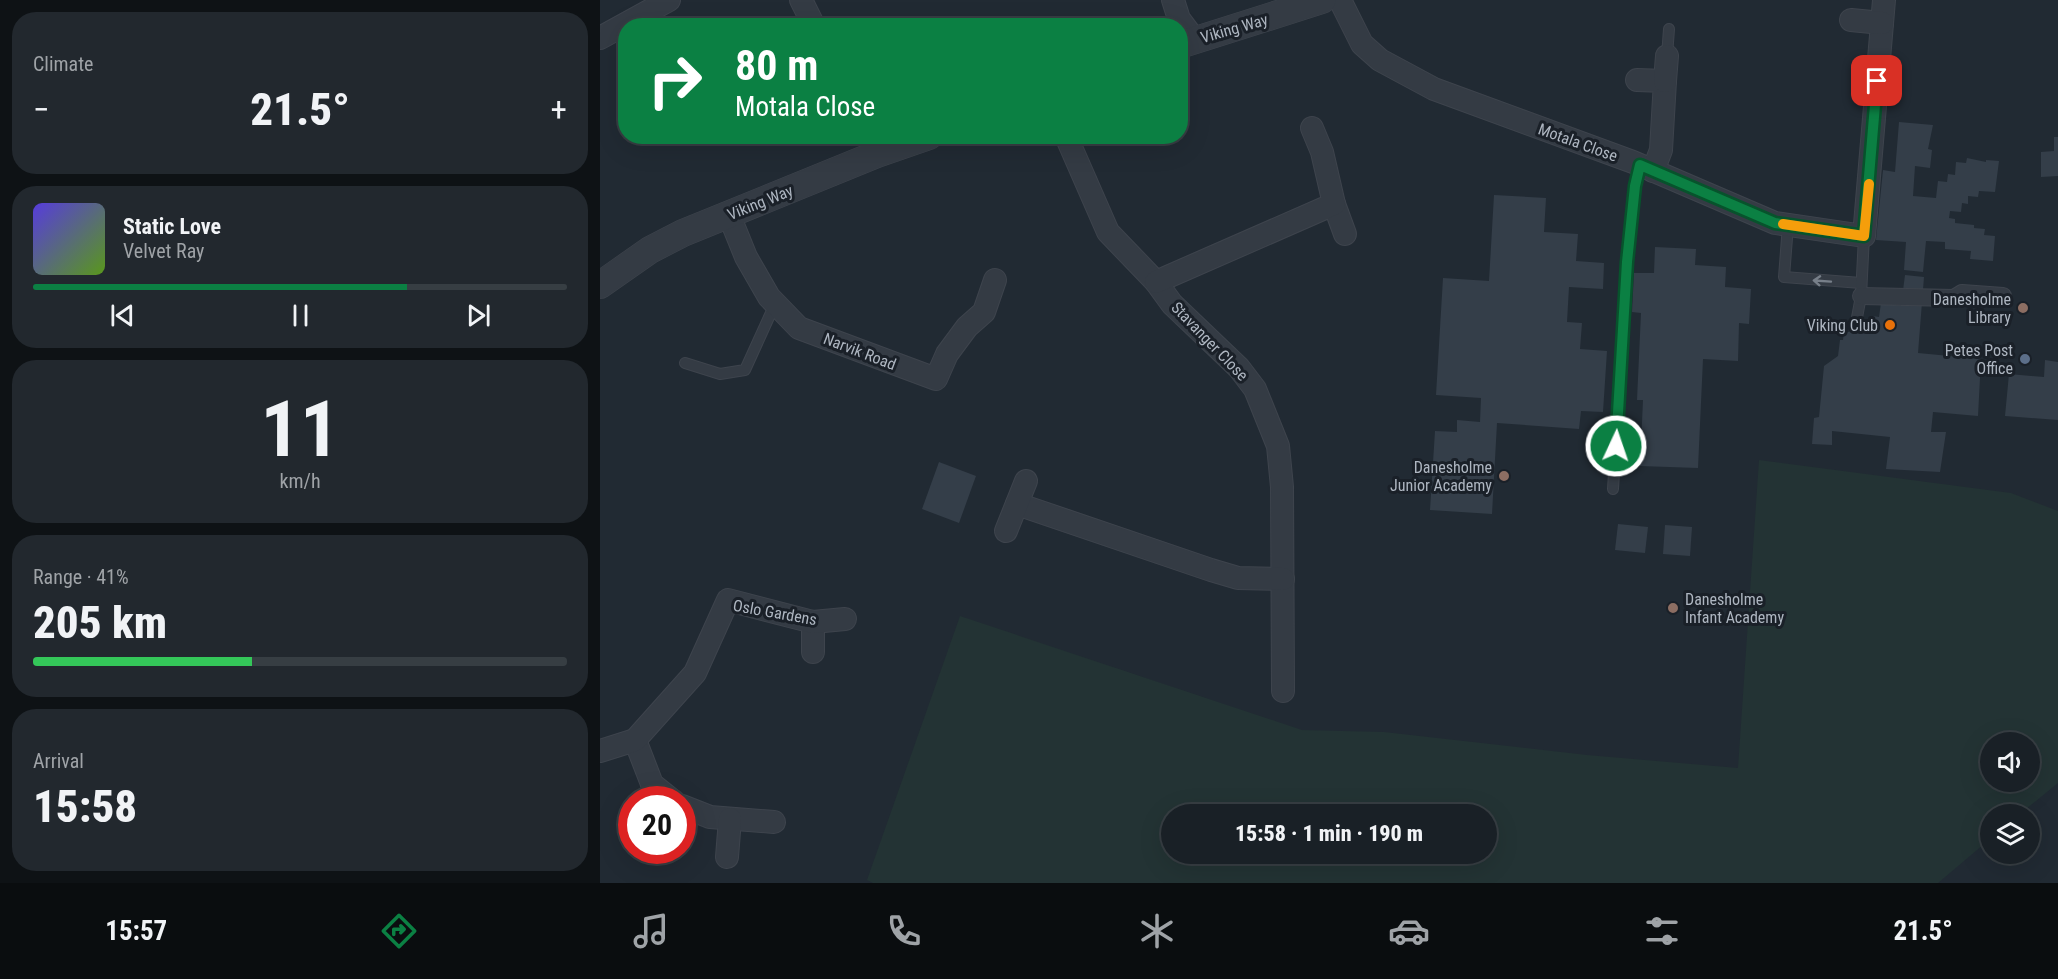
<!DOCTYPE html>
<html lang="en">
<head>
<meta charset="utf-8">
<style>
  body { margin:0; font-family:"Roboto Condensed",sans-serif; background:#22282e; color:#f1f3f6; height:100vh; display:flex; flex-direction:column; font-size:22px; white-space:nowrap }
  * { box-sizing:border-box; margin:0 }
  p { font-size:20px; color:#9fa3a7 }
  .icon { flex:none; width:33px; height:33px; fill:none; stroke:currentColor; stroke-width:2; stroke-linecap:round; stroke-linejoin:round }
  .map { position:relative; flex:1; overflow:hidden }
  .side { display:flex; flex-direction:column; gap:12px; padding:12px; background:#0e1215; width:600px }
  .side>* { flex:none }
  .top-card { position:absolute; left:18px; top:18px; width:570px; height:126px; border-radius:24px; box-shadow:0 6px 24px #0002,0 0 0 2px #373e43; background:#0b8043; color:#fff; overflow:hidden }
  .fabs { position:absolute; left:1380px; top:732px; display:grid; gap:12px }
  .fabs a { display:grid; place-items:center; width:60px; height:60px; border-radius:50%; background:#192026; box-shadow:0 6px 24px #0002,0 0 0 2px #373e43; font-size:30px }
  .speed { position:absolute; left:18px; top:786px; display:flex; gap:12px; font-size:30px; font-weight:700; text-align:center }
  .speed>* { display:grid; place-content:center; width:78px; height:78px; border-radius:50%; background:#192026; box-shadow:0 6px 24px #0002,0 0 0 2px #373e43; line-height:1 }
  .speed .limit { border:9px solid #d22; background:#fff; color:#111 }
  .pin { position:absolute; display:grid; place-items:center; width:51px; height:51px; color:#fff; margin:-26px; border-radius:12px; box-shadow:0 3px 9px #0006 }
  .me { position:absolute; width:66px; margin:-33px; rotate:3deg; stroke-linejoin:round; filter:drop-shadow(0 0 4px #0008) }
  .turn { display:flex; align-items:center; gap:21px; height:126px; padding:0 18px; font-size:27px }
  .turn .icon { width:78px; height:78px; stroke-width:2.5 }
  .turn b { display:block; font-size:42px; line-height:51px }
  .big { font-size:45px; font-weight:800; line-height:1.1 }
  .side .tile { flex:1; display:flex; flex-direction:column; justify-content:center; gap:9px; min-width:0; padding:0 21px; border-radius:24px; background:#22282e }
  .side .dial { align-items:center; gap:0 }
  .dial b { font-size:78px; line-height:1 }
  .song { display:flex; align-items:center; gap:18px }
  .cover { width:72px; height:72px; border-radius:9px; background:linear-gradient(135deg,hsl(250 70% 55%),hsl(90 70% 35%)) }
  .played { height:6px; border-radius:3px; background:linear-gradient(90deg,#0b8043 70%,#373e43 70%) }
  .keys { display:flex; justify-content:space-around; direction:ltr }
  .heat { display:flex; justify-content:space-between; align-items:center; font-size:33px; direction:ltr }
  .charge { height:9px; border-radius:4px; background:linear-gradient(90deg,#34c759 41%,#373e43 0) }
  .trip { position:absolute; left:561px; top:804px; width:336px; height:60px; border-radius:30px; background:#192026; box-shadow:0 6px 24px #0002,0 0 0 2px #373e43; font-weight:800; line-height:60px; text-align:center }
  .menu { display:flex; height:96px; justify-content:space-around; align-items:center; background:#0a0d0f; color:#9fa3a7 }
  .menu .icon { width:42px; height:42px }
  .menu .on { color:#0b8043 }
  .menu b { font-size:27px; color:#f1f3f6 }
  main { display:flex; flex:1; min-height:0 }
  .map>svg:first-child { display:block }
  .green { fill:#233334; fill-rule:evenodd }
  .building { fill:#343e49 }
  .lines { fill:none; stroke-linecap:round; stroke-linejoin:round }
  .service-casing { stroke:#3e444d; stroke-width:12 }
  .pedestrian-casing { stroke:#3e444d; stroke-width:18 }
  .minor-casing { stroke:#3e444d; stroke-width:24 }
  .tertiary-casing { stroke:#3e444d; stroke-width:28 }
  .service { stroke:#343b44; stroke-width:10 }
  .pedestrian { stroke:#343b44; stroke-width:16 }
  .minor { stroke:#343b44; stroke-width:22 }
  .tertiary { stroke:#343b44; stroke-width:27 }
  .oneway { stroke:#777f89 }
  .route-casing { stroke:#07532c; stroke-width:15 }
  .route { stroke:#0b8043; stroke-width:10 }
  .slow { stroke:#f59e0b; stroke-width:10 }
  .education-dot { fill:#8d6e63; stroke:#1a2028; stroke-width:2 }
  .food-dot { fill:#e8710a; stroke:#1a2028; stroke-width:2 }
  .service-dot { fill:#5c6f8a; stroke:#1a2028; stroke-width:2 }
  .labels { text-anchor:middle; stroke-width:6; stroke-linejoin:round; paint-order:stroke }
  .street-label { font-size:16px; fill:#aeb6c1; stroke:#1a2028 }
  .poi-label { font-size:16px; fill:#aeb6c1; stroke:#1a2028; text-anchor:end }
</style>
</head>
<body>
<main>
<section class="side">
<div class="tile"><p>Climate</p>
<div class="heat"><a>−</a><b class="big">21.5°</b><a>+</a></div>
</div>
<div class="tile">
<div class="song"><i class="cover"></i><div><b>Static Love</b><p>Velvet Ray</p></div></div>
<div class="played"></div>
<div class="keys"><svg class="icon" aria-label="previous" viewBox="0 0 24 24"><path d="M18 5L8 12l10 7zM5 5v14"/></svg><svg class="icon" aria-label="pause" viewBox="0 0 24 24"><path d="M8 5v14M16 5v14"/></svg><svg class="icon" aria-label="next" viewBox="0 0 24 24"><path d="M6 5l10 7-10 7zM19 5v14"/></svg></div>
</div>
<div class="tile dial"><b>11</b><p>km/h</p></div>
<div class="tile"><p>Range · 41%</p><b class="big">205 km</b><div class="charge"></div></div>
<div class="tile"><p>Arrival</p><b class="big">15:58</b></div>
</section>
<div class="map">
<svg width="1458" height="883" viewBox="0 0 1458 883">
  <rect width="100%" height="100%" fill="#212a33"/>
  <path class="green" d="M1159,460L1411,493L1458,511V783L1420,814H1390V839L1338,883H273L267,880L360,616L702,730L784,732L987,755L1138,768ZM1390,742H1430V782H1390ZM572,814H886V854H572Z"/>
  <g class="building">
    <path d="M1299,122L1333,125L1328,149L1332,150L1330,168L1315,166L1313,196L1336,198L1338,181L1347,182L1348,174L1355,175L1356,162L1366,163L1367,158L1386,162V160L1399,161L1395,192L1379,191L1378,197L1368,196V204L1362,203L1361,212L1350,211L1349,218L1355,219V223L1374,225V228L1385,229L1384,235L1395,236L1393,261L1370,259L1371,251L1345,249V242L1326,241L1323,272L1304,270L1306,242L1276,240L1283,170L1295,172Z"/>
    <path d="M1454,137H1458V176L1441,177V152L1454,151Z"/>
    <path d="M894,195L946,198L944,232L978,234L976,261L1004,263L1003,289L969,287L967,322L982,323L980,349L1007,351L1003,412L981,411L979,429L897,423L892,514L830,510L835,431L857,432V420L880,422L881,398L836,395L843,278L889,281Z"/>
    <path d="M1055,247L1096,249L1095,265L1126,267L1125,287L1151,289L1149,324L1139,323L1138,361L1103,359L1098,468L1040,466L1043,400H1037L1041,313L1032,312L1034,273H1054Z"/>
    <path d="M1305,275L1324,277L1318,353L1381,359L1378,416L1333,412L1331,432H1346L1340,472L1286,469L1290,437L1232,431V445L1212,444L1214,418L1219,417L1224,366L1238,356L1240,340H1243L1244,332H1249L1250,325L1271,326L1273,316L1279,317L1281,303L1301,306Z"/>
    <path d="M1445,360L1458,362V420L1405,416L1409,374L1444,377Z"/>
    <path d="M339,462L376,476L359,523L322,509Z"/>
    <path d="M1018,524L1048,527L1045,553L1015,550Z"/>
    <path d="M1065,525L1092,527L1090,556L1063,554Z"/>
  </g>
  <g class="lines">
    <g class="service-casing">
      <g id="service">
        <path d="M1067,56L1069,29"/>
        <path d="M1188,225L1184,277L1261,283"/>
        <path d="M1256,323L1261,296L1264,236"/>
        <path d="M85,363L120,374L145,370L175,304"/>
        <path d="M1013,489L1027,263L1035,186L1040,165"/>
      </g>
    </g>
    <g class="pedestrian-casing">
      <path id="pedestrian" d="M1261,296L1354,298L1362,293L1403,296"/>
    </g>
    <g class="minor-casing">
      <g id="minor">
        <path d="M201,0L214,26"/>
        <path d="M573,0L579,19L594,39"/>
        <path d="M740,0L762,44L780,60L834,89L1033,162L1175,223L1264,236L1284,0"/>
        <path d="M1251,20L1282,23"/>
        <path d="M0,38L69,0"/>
        <path d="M1037,80L1065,81L1061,150L1053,171"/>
        <path d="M1065,81L1067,56"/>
        <path d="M466,136L508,232L556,282L572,304L639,368L655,389L678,446L682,487L683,691"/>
        <path d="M734,204L745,234"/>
        <path d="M129,215L146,257L169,297L199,328L336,379L347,354L367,327L384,312L395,280"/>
        <path d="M556,282L734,204L722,152L712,128"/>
        <path d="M417,504L611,570L638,578L683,579"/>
        <path d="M406,531L426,481"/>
        <path d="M213,622V652"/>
        <path d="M35,740L52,784L72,800"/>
        <path d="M0,751L35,740L95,673L128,600L213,622L245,619"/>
        <path d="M82,806L110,817L174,822"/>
        <path d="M127,857L130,819"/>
      </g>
    </g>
    <g class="tertiary-casing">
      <g id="tertiary">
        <path d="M580,45L722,0"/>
        <path d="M0,285L50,250L83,233L277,154L329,136"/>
      </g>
    </g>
    <use href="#service" class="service"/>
    <use href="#pedestrian" class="pedestrian"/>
    <use href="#minor" class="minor"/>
    <use href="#tertiary" class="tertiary"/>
  </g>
  <defs><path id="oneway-shaft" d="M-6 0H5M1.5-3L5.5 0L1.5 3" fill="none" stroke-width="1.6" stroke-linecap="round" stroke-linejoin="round" transform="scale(1.5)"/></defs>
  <use class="oneway" href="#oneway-shaft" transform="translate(1222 281) rotate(-176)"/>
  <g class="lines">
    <g class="route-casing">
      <path id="route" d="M1016,446L1027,262L1035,186L1040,165L1175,223L1264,236L1277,81"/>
    </g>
    <use href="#route" class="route"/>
    <path class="slow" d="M1183,224L1264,236L1269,184"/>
  </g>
  <g class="education-dot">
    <circle cx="1423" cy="308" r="6"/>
    <circle cx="904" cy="476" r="6"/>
    <circle cx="1073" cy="608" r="6"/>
  </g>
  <circle class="food-dot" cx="1290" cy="325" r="6"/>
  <circle class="service-dot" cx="1425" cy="359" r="6"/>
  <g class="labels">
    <g class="street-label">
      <text transform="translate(634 28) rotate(-16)" y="6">Viking Way</text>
      <text transform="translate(978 142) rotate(20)" y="6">Motala Close</text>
      <text transform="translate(160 202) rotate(-22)" y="6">Viking Way</text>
      <text transform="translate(610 341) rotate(46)" y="6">Stavanger Close</text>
      <text transform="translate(260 351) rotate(21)" y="6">Narvik Road</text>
      <text transform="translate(175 612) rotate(10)" y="6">Oslo Gardens</text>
    </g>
    <g class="poi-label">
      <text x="1411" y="305">Danesholme<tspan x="1411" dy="18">Library</tspan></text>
      <text x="1278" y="331">Viking Club</text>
      <text x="1413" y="356">Petes Post<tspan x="1413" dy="18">Office</tspan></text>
      <text x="892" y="473">Danesholme<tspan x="892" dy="18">Junior Academy</tspan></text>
      <text x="1085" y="605" text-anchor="start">Danesholme<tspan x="1085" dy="18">Infant Academy</tspan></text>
    </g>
  </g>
</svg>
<div class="fabs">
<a><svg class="icon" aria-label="sound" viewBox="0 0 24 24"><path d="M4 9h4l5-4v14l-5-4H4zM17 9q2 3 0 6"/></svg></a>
<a><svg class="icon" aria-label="layers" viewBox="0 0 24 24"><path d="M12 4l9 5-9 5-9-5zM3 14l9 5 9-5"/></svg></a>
</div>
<div class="speed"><div class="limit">20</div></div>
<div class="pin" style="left:1277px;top:81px;background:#d93025"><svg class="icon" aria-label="arrive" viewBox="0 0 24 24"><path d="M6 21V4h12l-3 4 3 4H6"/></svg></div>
<svg class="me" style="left:1016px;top:446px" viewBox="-20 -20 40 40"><circle r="17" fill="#0b8043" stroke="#fff" stroke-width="3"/><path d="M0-11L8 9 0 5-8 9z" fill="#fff"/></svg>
<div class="trip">15:58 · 1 min · 190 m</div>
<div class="top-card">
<div class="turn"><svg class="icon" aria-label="right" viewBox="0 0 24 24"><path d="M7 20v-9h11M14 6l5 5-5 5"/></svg><div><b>80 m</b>Motala Close</div></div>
</div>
</div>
</main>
<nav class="menu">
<b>15:57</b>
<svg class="icon on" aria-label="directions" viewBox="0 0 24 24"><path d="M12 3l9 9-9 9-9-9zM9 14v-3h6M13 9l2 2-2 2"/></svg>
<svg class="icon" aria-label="music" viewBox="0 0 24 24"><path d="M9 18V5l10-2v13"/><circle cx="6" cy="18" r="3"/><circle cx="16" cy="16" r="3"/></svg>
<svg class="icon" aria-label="phone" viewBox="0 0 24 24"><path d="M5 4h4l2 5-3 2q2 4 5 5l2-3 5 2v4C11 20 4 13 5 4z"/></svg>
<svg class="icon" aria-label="climate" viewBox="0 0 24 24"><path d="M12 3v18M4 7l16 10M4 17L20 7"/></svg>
<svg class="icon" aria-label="car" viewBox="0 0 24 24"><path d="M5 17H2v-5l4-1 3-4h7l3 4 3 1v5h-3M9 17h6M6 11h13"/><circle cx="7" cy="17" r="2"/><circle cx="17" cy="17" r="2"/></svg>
<svg class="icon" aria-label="filters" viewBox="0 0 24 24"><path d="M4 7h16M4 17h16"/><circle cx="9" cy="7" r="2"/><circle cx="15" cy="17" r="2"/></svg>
<b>21.5°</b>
</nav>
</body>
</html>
